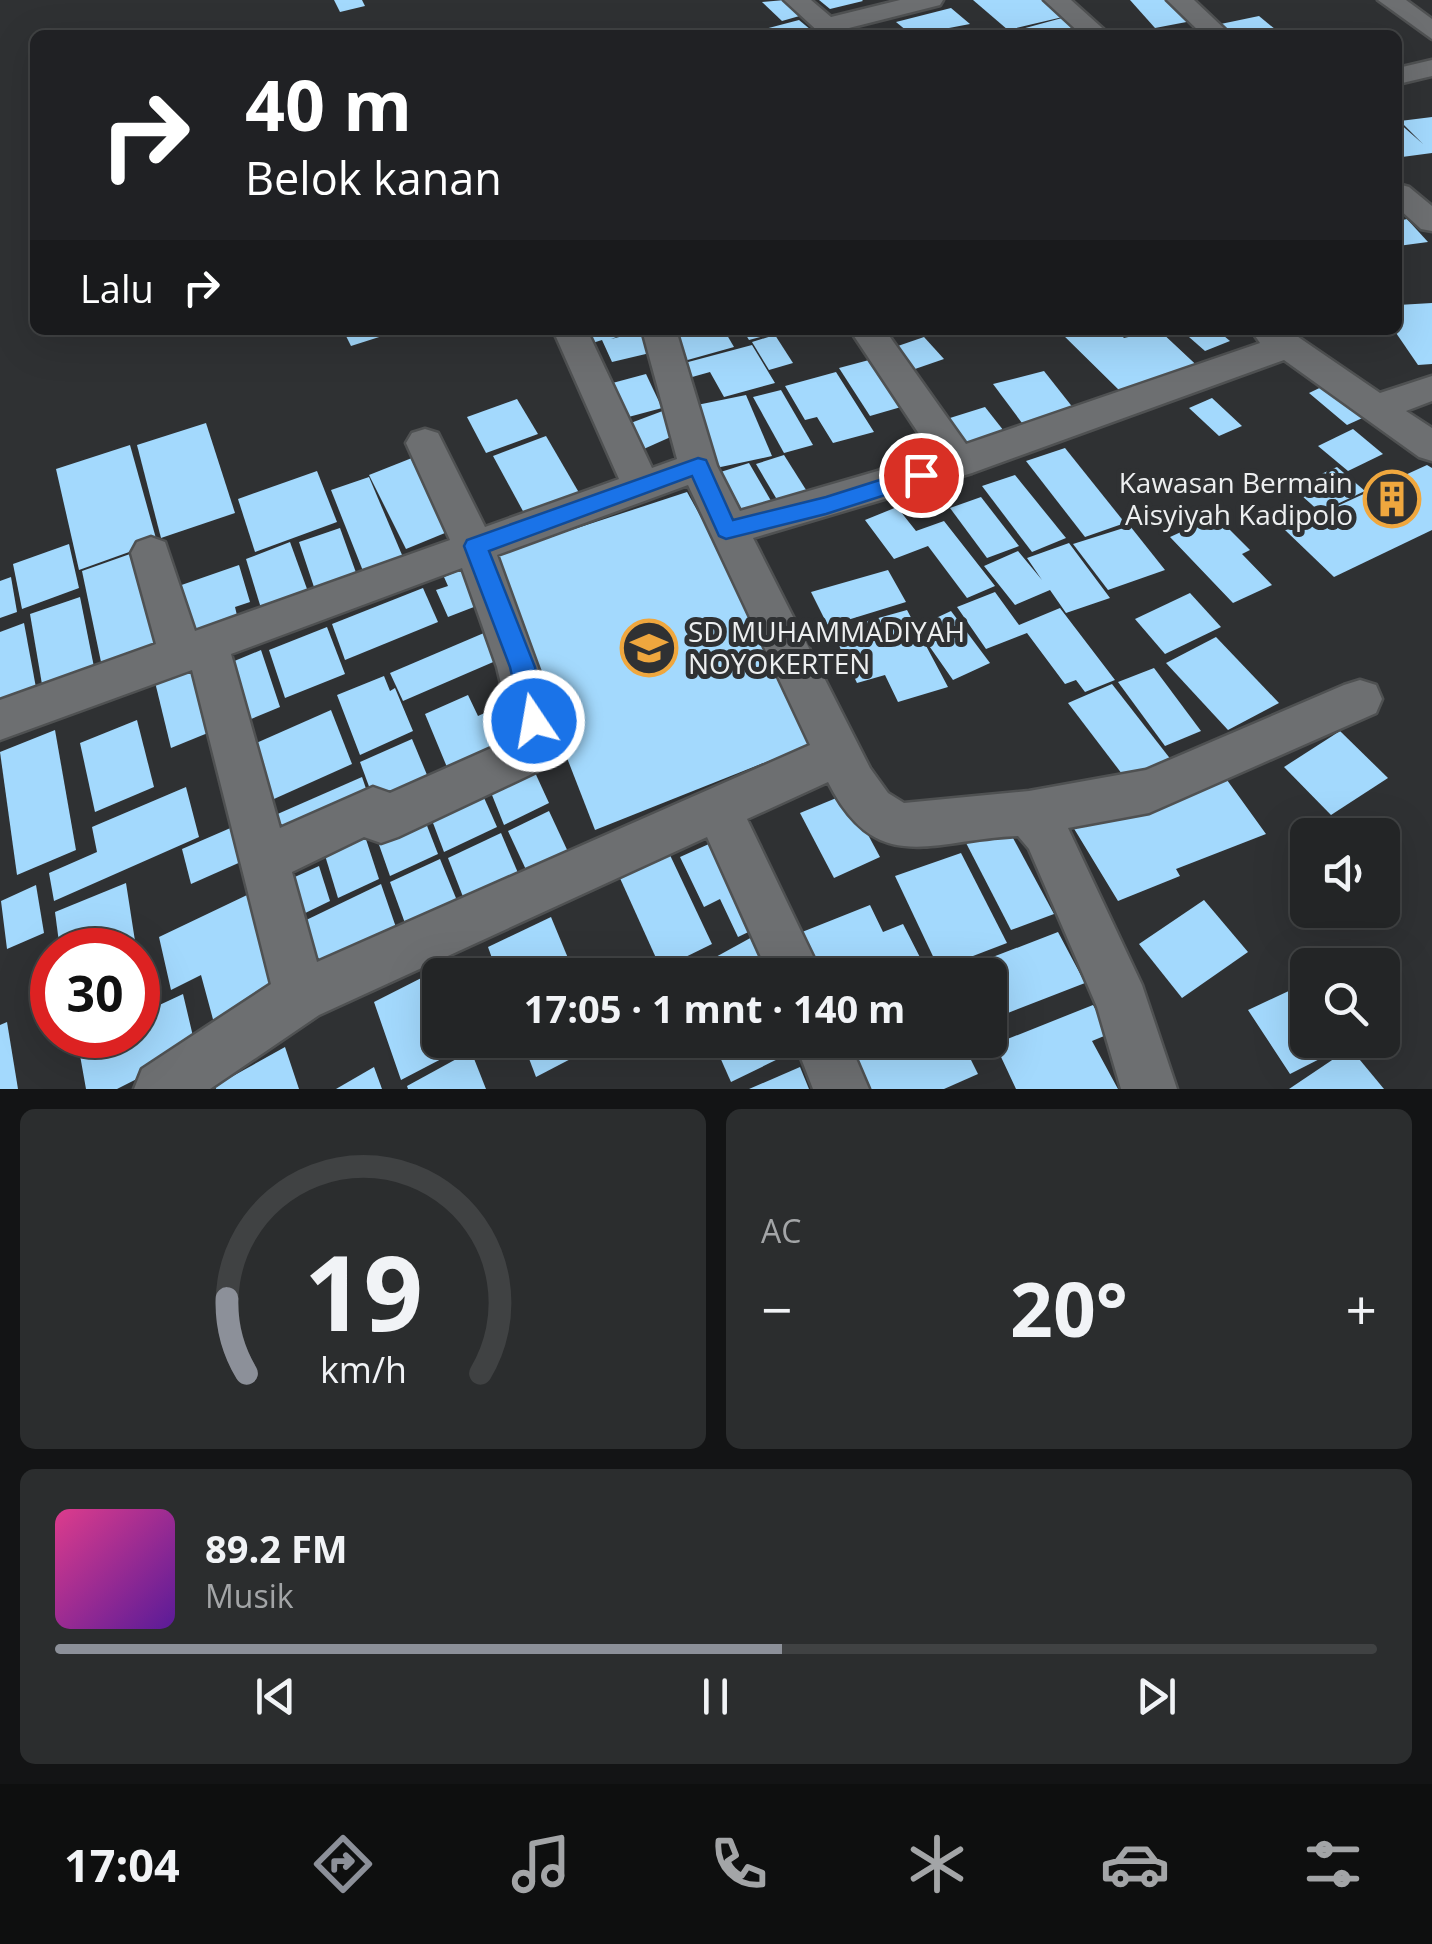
<!DOCTYPE html>
<html lang="id">
<head>
<meta charset="utf-8">
<style>
  body { margin:0; font-family:"Open Sans",sans-serif; background:#2b2d2e; color:#f1f3f6; height:100vh; display:flex; flex-direction:column; font-size:38px; white-space:nowrap }
  * { box-sizing:border-box; margin:0 }
  p { font-size:32px; color:#a3a5a7 }
  .icon { flex:none; width:55px; height:55px; fill:none; stroke:currentColor; stroke-width:2; stroke-linecap:round; stroke-linejoin:round }
  .map { position:relative; height:1089px; overflow:hidden }
  .side { display:flex; flex-direction:column; gap:20px; padding:20px; background:#131415; flex:1 }
  .side>* { flex:none }
  .guide { position:absolute; left:30px; top:30px; width:1372px; height:305px; border-radius:15px; box-shadow:0 10px 40px #0002,0 0 0 2px #404243; background:#202124; color:#fff; overflow:hidden }
  .fabs { position:absolute; left:1290px; top:818px; display:grid; gap:20px }
  .fabs a { display:grid; place-items:center; width:110px; height:110px; border-radius:15px; background:#232526; box-shadow:0 10px 40px #0002,0 0 0 2px #404243; font-size:50px }
  .speed { position:absolute; left:30px; top:928px; display:flex; gap:20px; font-size:50px; font-weight:700; text-align:center }
  .speed>* { display:grid; place-content:center; width:130px; height:130px; border-radius:50%; background:#232526; box-shadow:0 10px 40px #0002,0 0 0 2px #404243; line-height:1 }
  .speed .limit { border:15px solid #d22; background:#fff; color:#111 }
  .pin { position:absolute; display:grid; place-items:center; width:85px; height:85px; color:#fff; margin:-42px; border:5px solid #fff; border-radius:50%; box-shadow:0 2px 10px #0007 }
  .me { position:absolute; width:110px; margin:-55px; rotate:348deg; stroke-linejoin:round; filter:drop-shadow(0 0 8px #0008) }
  .turn { display:flex; align-items:center; gap:35px; height:210px; padding:0 50px; font-size:45px }
  .turn .icon { width:130px; height:130px; stroke-width:2.5 }
  .turn b { display:block; font-size:70px; line-height:85px }
  .then { display:flex; align-items:center; height:95px; padding:0 50px; background:#0003; gap:20px; font-size:38px }
  .big { font-size:75px; font-weight:700; line-height:1.1 }
  .side .card { flex:1; display:flex; flex-direction:column; justify-content:center; gap:15px; min-width:0; padding:0 35px; border-radius:15px; background:#2b2d2e }
  .side .dial { align-items:center; gap:0 }
  .dial svg { height:260px; overflow:visible; fill:none; stroke:#404243; stroke-width:7; stroke-linecap:round; text-anchor:middle }
  .dial text { fill:#f1f3f6; stroke:none }
  .song { display:flex; align-items:center; gap:30px }
  .cover { width:120px; height:120px; border-radius:15px; background:linear-gradient(135deg,hsl(330 70% 55%),hsl(270 70% 35%)) }
  .played { height:10px; border-radius:5px; background:linear-gradient(90deg,#8c9099 55%,#404243 55%) }
  .keys { display:flex; justify-content:space-around; direction:ltr }
  .heat { display:flex; justify-content:space-between; align-items:center; font-size:55px; direction:ltr }
  .side .tiles { flex:1; display:grid; gap:20px; grid-template-columns:1fr 1fr }
  .card:last-child { grid-column:span 2 }
  .trip { position:absolute; left:422px; top:958px; width:585px; height:100px; border-radius:15px; background:#232526; box-shadow:0 10px 40px #0002,0 0 0 2px #404243; font-weight:700; line-height:100px; text-align:center }
  .dock { display:flex; height:160px; justify-content:space-around; align-items:center; background:#0e0f0f; color:#a3a5a7 }
  .dock .icon { width:70px; height:70px }
  .dock .active { color:#8c9099 }
  .dock b { font-size:45px; color:#f1f3f6 }
  .map>svg:first-child { display:block }
  .building { fill:#a3d9fd }
  .lines { fill:none; stroke-linecap:round; stroke-linejoin:round }
  .minor-casing { stroke:#4f5152; stroke-width:5 }
  .minor { fill:#6d6f71; fill-rule:evenodd }
  .route { fill:#1a73e8; stroke:#114b97; stroke-width:2.5 }
  .labels { text-anchor:middle; stroke-width:10; stroke-linejoin:round; paint-order:stroke }
  .poi-label { font-size:28px; fill:#edeff0; stroke:#2f3133; text-anchor:end }
</style>
</head>
<body>
<div class="map">
<svg width="1432" height="1089" viewBox="0 0 1432 1089">
  <rect width="100%" height="100%" fill="#2f3133"/>
  <g class="building">
    <path d="M334,0H362L365,6L340,12Z"/>
    <path d="M785,0L803,15L782,21L762,2Z"/>
    <path d="M819,0H862L863,1L830,9Z"/>
    <path d="M973,0H1047L1067,16L1008,30Z"/>
    <path d="M1130,0H1174L1197,20L1155,28Z"/>
    <path d="M951,8L970,24L912,35L896,22Z"/>
    <path d="M1259,16L1281,34L1223,35L1211,26Z"/>
    <path d="M1062,18L1084,35H1024L1018,30Z"/>
    <path d="M799,20L817,35H767L761,30Z"/>
    <path d="M1432,117V153L1402,157L1398,154V122L1423,144L1400,121Z"/>
    <path d="M1407,219L1428,242L1398,246V221Z"/>
    <path d="M1432,303V364L1418,365L1394,330L1398,305Z"/>
    <path d="M343,330H398V331L351,346Z"/>
    <path d="M579,330H635L611,339L640,332L650,353L612,362L602,340L586,345Z"/>
    <path d="M668,330H724L734,347L684,361Z"/>
    <path d="M743,330H782V331L749,340Z"/>
    <path d="M1058,330H1085L1090,335L1116,330L1124,338L1159,330L1206,374L1175,386L1164,376L1121,392Z"/>
    <path d="M1181,330H1217L1230,341L1205,351Z"/>
    <path d="M775,335L793,363L769,370L752,342Z"/>
    <path d="M924,337L944,359L915,369L895,347Z"/>
    <path d="M752,345L775,383L724,397L710,372L685,379L677,365Z"/>
    <path d="M869,360L901,407L870,416L839,368Z"/>
    <path d="M1044,371L1074,409L1022,423L993,384Z"/>
    <path d="M836,372L874,432L833,443L817,417L805,420L785,386Z"/>
    <path d="M646,374L662,408L621,419L605,385Z"/>
    <path d="M1330,383L1369,415L1347,425L1309,393Z"/>
    <path d="M781,390L813,445L784,453L753,397Z"/>
    <path d="M746,395L772,456L716,468L692,406Z"/>
    <path d="M1212,398L1242,426L1219,436L1189,408Z"/>
    <path d="M517,399L538,434L486,453L467,417Z"/>
    <path d="M985,407L1011,440L959,457L934,423Z"/>
    <path d="M668,409L684,431L637,452L620,427Z"/>
    <path d="M206,423L235,513L161,538L137,445Z"/>
    <path d="M1353,429L1383,454L1348,471L1318,446Z"/>
    <path d="M546,436L585,503L530,524L493,456Z"/>
    <path d="M130,445L157,542L79,570L56,469Z"/>
    <path d="M1065,448L1125,523L1085,537L1026,461Z"/>
    <path d="M422,454L462,526L406,549L369,475Z"/>
    <path d="M784,455L808,493L779,503L756,464Z"/>
    <path d="M749,463L774,506L732,520L708,476Z"/>
    <path d="M1427,465L1432,468V530L1334,577L1285,530Z"/>
    <path d="M1337,467L1365,491L1320,512L1292,487Z"/>
    <path d="M317,471L337,522L255,552L238,499Z"/>
    <path d="M1015,475L1066,538L1032,552L982,486Z"/>
    <path d="M369,477L405,562L365,576L331,490Z"/>
    <path d="M687,492L824,739L595,830L489,557Z"/>
    <path d="M981,497L1019,546L987,558L950,508Z"/>
    <path d="M897,507L916,531L944,521L995,586L967,598L928,546L894,559L865,520Z"/>
    <path d="M1216,516L1250,550L1242,554L1272,585L1233,603L1170,537Z"/>
    <path d="M1130,526L1165,570L1108,590L1073,544Z"/>
    <path d="M340,528L359,581L317,596L299,542Z"/>
    <path d="M290,542L311,600L264,618L246,559Z"/>
    <path d="M1069,543L1110,598L1066,613L1050,590L1015,605L984,566L1018,551L1042,580L1027,558Z"/>
    <path d="M69,544L79,588L22,609L13,564Z"/>
    <path d="M147,548L175,654L105,681L82,571Z"/>
    <path d="M476,564L492,600L448,617L436,590L448,586L444,577Z"/>
    <path d="M239,565L250,602L235,607L240,628L184,648L170,589Z"/>
    <path d="M888,570L906,602L828,626L811,592Z"/>
    <path d="M11,577L17,612L0,618V581Z"/>
    <path d="M423,588L438,622L345,660L332,624Z"/>
    <path d="M995,592L1019,625L1060,608L1115,680L1085,692L1076,680L1065,684L1027,633L986,649L957,607Z"/>
    <path d="M1190,593L1221,627L1165,654L1135,619Z"/>
    <path d="M80,597L96,677L44,696L30,614Z"/>
    <path d="M907,610L948,687L898,702L885,675L857,683L832,631Z"/>
    <path d="M951,611L990,663L953,680L925,640L930,638L921,625Z"/>
    <path d="M24,623L37,693L0,707V632Z"/>
    <path d="M327,627L345,674L285,698L269,650Z"/>
    <path d="M498,627L512,654L403,701L390,673Z"/>
    <path d="M1216,637L1279,703L1228,730L1166,663Z"/>
    <path d="M261,650L280,707L239,724L220,667Z"/>
    <path d="M203,664L220,728L171,748L155,682Z"/>
    <path d="M1154,668L1201,731L1165,746L1118,682Z"/>
    <path d="M384,676L390,691L395,688L413,731L360,755L337,695Z"/>
    <path d="M1112,684L1179,770L1135,791L1068,703Z"/>
    <path d="M468,695L478,716L489,711L493,718L515,709L533,749L454,784L425,714Z"/>
    <path d="M331,710L352,764L265,803L247,747Z"/>
    <path d="M137,720L154,787L95,812L80,743Z"/>
    <path d="M55,730L76,850L17,875L0,752Z"/>
    <path d="M1340,731L1388,778L1331,815L1284,767Z"/>
    <path d="M412,739L435,794L381,819L360,762Z"/>
    <path d="M532,766L549,803L504,825L488,785Z"/>
    <path d="M362,777L372,806L282,847L273,816Z"/>
    <path d="M1227,780L1266,834L1176,869L1180,876L1118,901L1070,822L1140,813Z"/>
    <path d="M186,787L199,837L54,901L49,873L97,852L92,827Z"/>
    <path d="M481,791L497,827L444,852L430,815Z"/>
    <path d="M846,794L880,857L834,878L800,813Z"/>
    <path d="M549,811L569,854L528,874L508,831Z"/>
    <path d="M424,818L438,854L390,876L377,839Z"/>
    <path d="M360,821L379,879L338,898L320,839Z"/>
    <path d="M242,823L252,857L191,884L182,849Z"/>
    <path d="M1006,825L1054,914L1011,930L964,839Z"/>
    <path d="M501,833L521,880L467,907L448,858Z"/>
    <path d="M720,839L763,925L738,937L720,899L704,907L680,857Z"/>
    <path d="M669,853L712,944L661,969L619,876Z"/>
    <path d="M961,853L1007,943L939,969L895,876Z"/>
    <path d="M440,859L460,908L409,934L390,882Z"/>
    <path d="M319,866L330,901L297,917L286,881Z"/>
    <path d="M126,883L135,941L113,950H60L55,912Z"/>
    <path d="M381,884L399,936L317,976L300,923Z"/>
    <path d="M36,885L44,933L7,949L1,901Z"/>
    <path d="M262,888L290,984L214,1023L201,975L171,990L159,937Z"/>
    <path d="M1204,900L1248,952L1182,998L1139,944Z"/>
    <path d="M870,905L883,932L903,924L929,975H803L787,938Z"/>
    <path d="M551,917L575,975H498L488,947Z"/>
    <path d="M765,930L790,975H683Z"/>
    <path d="M1058,932L1085,983L990,1020V975H946Z"/>
    <path d="M441,968L440,1040L470,1044L401,1080L374,1002Z"/>
    <path d="M1308,982V1040H1357L1290,1074L1248,1010Z"/>
    <path d="M183,994L196,1049L117,1089H86L78,1044L97,1035H138V1015Z"/>
    <path d="M1093,1005L1109,1034L1092,1041L1118,1089H1016L995,1044Z"/>
    <path d="M7,1022L18,1089H0V1025Z"/>
    <path d="M522,1040H607L536,1077Z"/>
    <path d="M728,1040H817L731,1082L715,1046Z"/>
    <path d="M830,1040H961L978,1074L944,1089H852Z"/>
    <path d="M285,1047L299,1089H216L215,1086Z"/>
    <path d="M1350,1048L1384,1089H1289Z"/>
    <path d="M471,1051L486,1089H408L407,1086Z"/>
    <path d="M374,1067L382,1089H336Z"/>
    <path d="M800,1067L809,1089H749Z"/>
  </g>
  <g class="lines">
    <g class="minor-casing">
      <g id="minor">
        <path d="M784,0H811L831,17L900,0H943L940,5L845,29L850,35H822Z"/>
        <path d="M1044,0H1071L1110,35H1082Z"/>
        <path d="M1167,0H1194L1231,35H1203Z"/>
        <path d="M1378,0H1406L1432,19V39Z"/>
        <path d="M1432,60V76L1398,84V68Z"/>
        <path d="M1398,184L1409,187L1432,206V231L1421,229L1398,208Z"/>
        <path d="M553,330H587L652,468L677,459L642,330H676L717,466L740,511L933,455L850,330H885L966,444L1260,343L1251,330H1288L1380,393L1432,376V401L1406,411L1432,428V461L1419,457L1284,360L972,473L753,538L870,768L888,793L904,803L1029,791L1146,770L1344,685L1360,680L1376,685L1382,699L1376,713L1149,813L1068,828L1142,985L1177,1089H1121L1097,1007L1029,849L1018,836C933,839 877,879 828,782L747,819L822,975H769L707,837L319,1015L210,1089H134L142,1069L271,984L192,670L0,740V700L156,644L131,553L137,542L151,537L165,542L195,631L450,540L406,443L412,433L425,429L438,433L485,527L619,479ZM688,485L810,745L317,962L292,872L364,837L381,843L398,837L555,763L562,748L552,706L497,555ZM462,568L497,667L514,738L390,793L373,787L280,828L231,654Z"/>
        <path d="M794,1040H848L869,1089H813Z"/>
      </g>
    </g>
    <use href="#minor" class="minor"/>
  </g>
  <path class="route" d="M698,458L706,460L733,520L826,497L921,467L932,475L929,481L826,514L726,539L719,536L692,476L489,551L535,667L546,721L543,729L534,732L524,729L510,667L464,546L467,540Z"/>
  <defs>
    <g id="building-ring" transform="scale(2.875)"><circle r="9.5" fill="#2f3133" stroke="#efa73e" stroke-width="1.5"/><path d="M-4-6H4V6H1V3H-1V6H-4ZM-2.5-4.3h1.7v1.8h-1.7ZM.8-4.3h1.7v1.8H.8ZM-2.5-1h1.7V.8h-1.7ZM.8-1h1.7V.8H.8Z" fill="#efa73e"/></g>
    <g id="school-ring" transform="scale(2.875)"><circle r="9.5" fill="#2f3133" stroke="#efa73e" stroke-width="1.5"/><path d="M0-5L7-2L0 1L-7-2ZM-4 1L0 2.5L4 1V4Q0 6-4 4Z" fill="#efa73e"/></g>
  </defs>
  <g fill-rule="evenodd">
    <use href="#building-ring" x="1392" y="499"/>
    <use href="#school-ring" x="649" y="648"/>
  </g>
  <g class="labels">
    <g class="poi-label">
      <text x="1353" y="493">Kawasan Bermain<tspan x="1353" dy="32">Aisyiyah Kadipolo</tspan></text>
      <text x="688" y="642" text-anchor="start">SD MUHAMMADIYAH<tspan x="688" dy="32">NOYOKERTEN</tspan></text>
    </g>
  </g>
</svg>
<div class="fabs">
<a><svg class="icon" aria-label="sound" viewBox="0 0 24 24"><path d="M4 9h4l5-4v14l-5-4H4zM17 9q2 3 0 6"/></svg></a>
<a><svg class="icon" aria-label="search" viewBox="0 0 24 24"><circle cx="10" cy="10" r="6"/><path d="M15 15l6 6"/></svg></a>
</div>
<div class="speed"><div class="limit">30</div></div>
<div class="pin" style="left:921px;top:475px;background:#d93025"><svg class="icon" aria-label="arrive" viewBox="0 0 24 24"><path d="M6 21V4h12l-3 4 3 4H6"/></svg></div>
<svg class="me" style="left:534px;top:721px" viewBox="-20 -20 40 40"><circle r="17" fill="#1a73e8" stroke="#fff" stroke-width="3"/><path d="M0-11L8 9 0 5-8 9z" fill="#fff"/></svg>
<div class="trip">17:05 · 1 mnt · 140 m</div>
<div class="guide">
<div class="turn"><svg class="icon" aria-label="right" viewBox="0 0 24 24"><path d="M7 20v-9h11M14 6l5 5-5 5"/></svg><div><b>40 m</b>Belok kanan</div></div>
<div class="then">Lalu<svg class="icon" aria-label="right" viewBox="0 0 24 24"><path d="M7 20v-9h11M14 6l5 5-5 5"/></svg></div>
</div>
</div>
<section class="side">
<div class="tiles">
<div class="card dial"><svg viewBox="0 0 100 80">
<path d="M14 69A42 42 0 1 1 86 69"/>
<path d="M14 69A42 42 0 0 1 8 46" stroke="#8c9099"/>
<text x="50" y="56" font-size="32" font-weight="700">19</text>
<text x="50" y="72" font-size="11">km/h</text>
</svg></div>
<div class="card"><p>AC</p>
<div class="heat"><a>−</a><b class="big">20°</b><a>+</a></div>
</div>
<div class="card">
<div class="song"><i class="cover"></i><div><b>89.2 FM</b><p>Musik</p></div></div>
<div class="played"></div>
<div class="keys"><svg class="icon" aria-label="previous" viewBox="0 0 24 24"><path d="M18 5L8 12l10 7zM5 5v14"/></svg><svg class="icon" aria-label="pause" viewBox="0 0 24 24"><path d="M8 5v14M16 5v14"/></svg><svg class="icon" aria-label="next" viewBox="0 0 24 24"><path d="M6 5l10 7-10 7zM19 5v14"/></svg></div>
</div>
</div>
</section>
<nav class="dock">
<b>17:04</b>
<svg class="icon active" aria-label="directions" viewBox="0 0 24 24"><path d="M12 3l9 9-9 9-9-9zM9 14v-3h6M13 9l2 2-2 2"/></svg>
<svg class="icon" aria-label="music" viewBox="0 0 24 24"><path d="M9 18V5l10-2v13"/><circle cx="6" cy="18" r="3"/><circle cx="16" cy="16" r="3"/></svg>
<svg class="icon" aria-label="phone" viewBox="0 0 24 24"><path d="M5 4h4l2 5-3 2q2 4 5 5l2-3 5 2v4C11 20 4 13 5 4z"/></svg>
<svg class="icon" aria-label="climate" viewBox="0 0 24 24"><path d="M12 3v18M4 7l16 10M4 17L20 7"/></svg>
<svg class="icon" aria-label="car" viewBox="0 0 24 24"><path d="M5 17H2v-5l4-1 3-4h7l3 4 3 1v5h-3M9 17h6M6 11h13"/><circle cx="7" cy="17" r="2"/><circle cx="17" cy="17" r="2"/></svg>
<svg class="icon" aria-label="filters" viewBox="0 0 24 24"><path d="M4 7h16M4 17h16"/><circle cx="9" cy="7" r="2"/><circle cx="15" cy="17" r="2"/></svg>
</nav>
</body>
</html>
